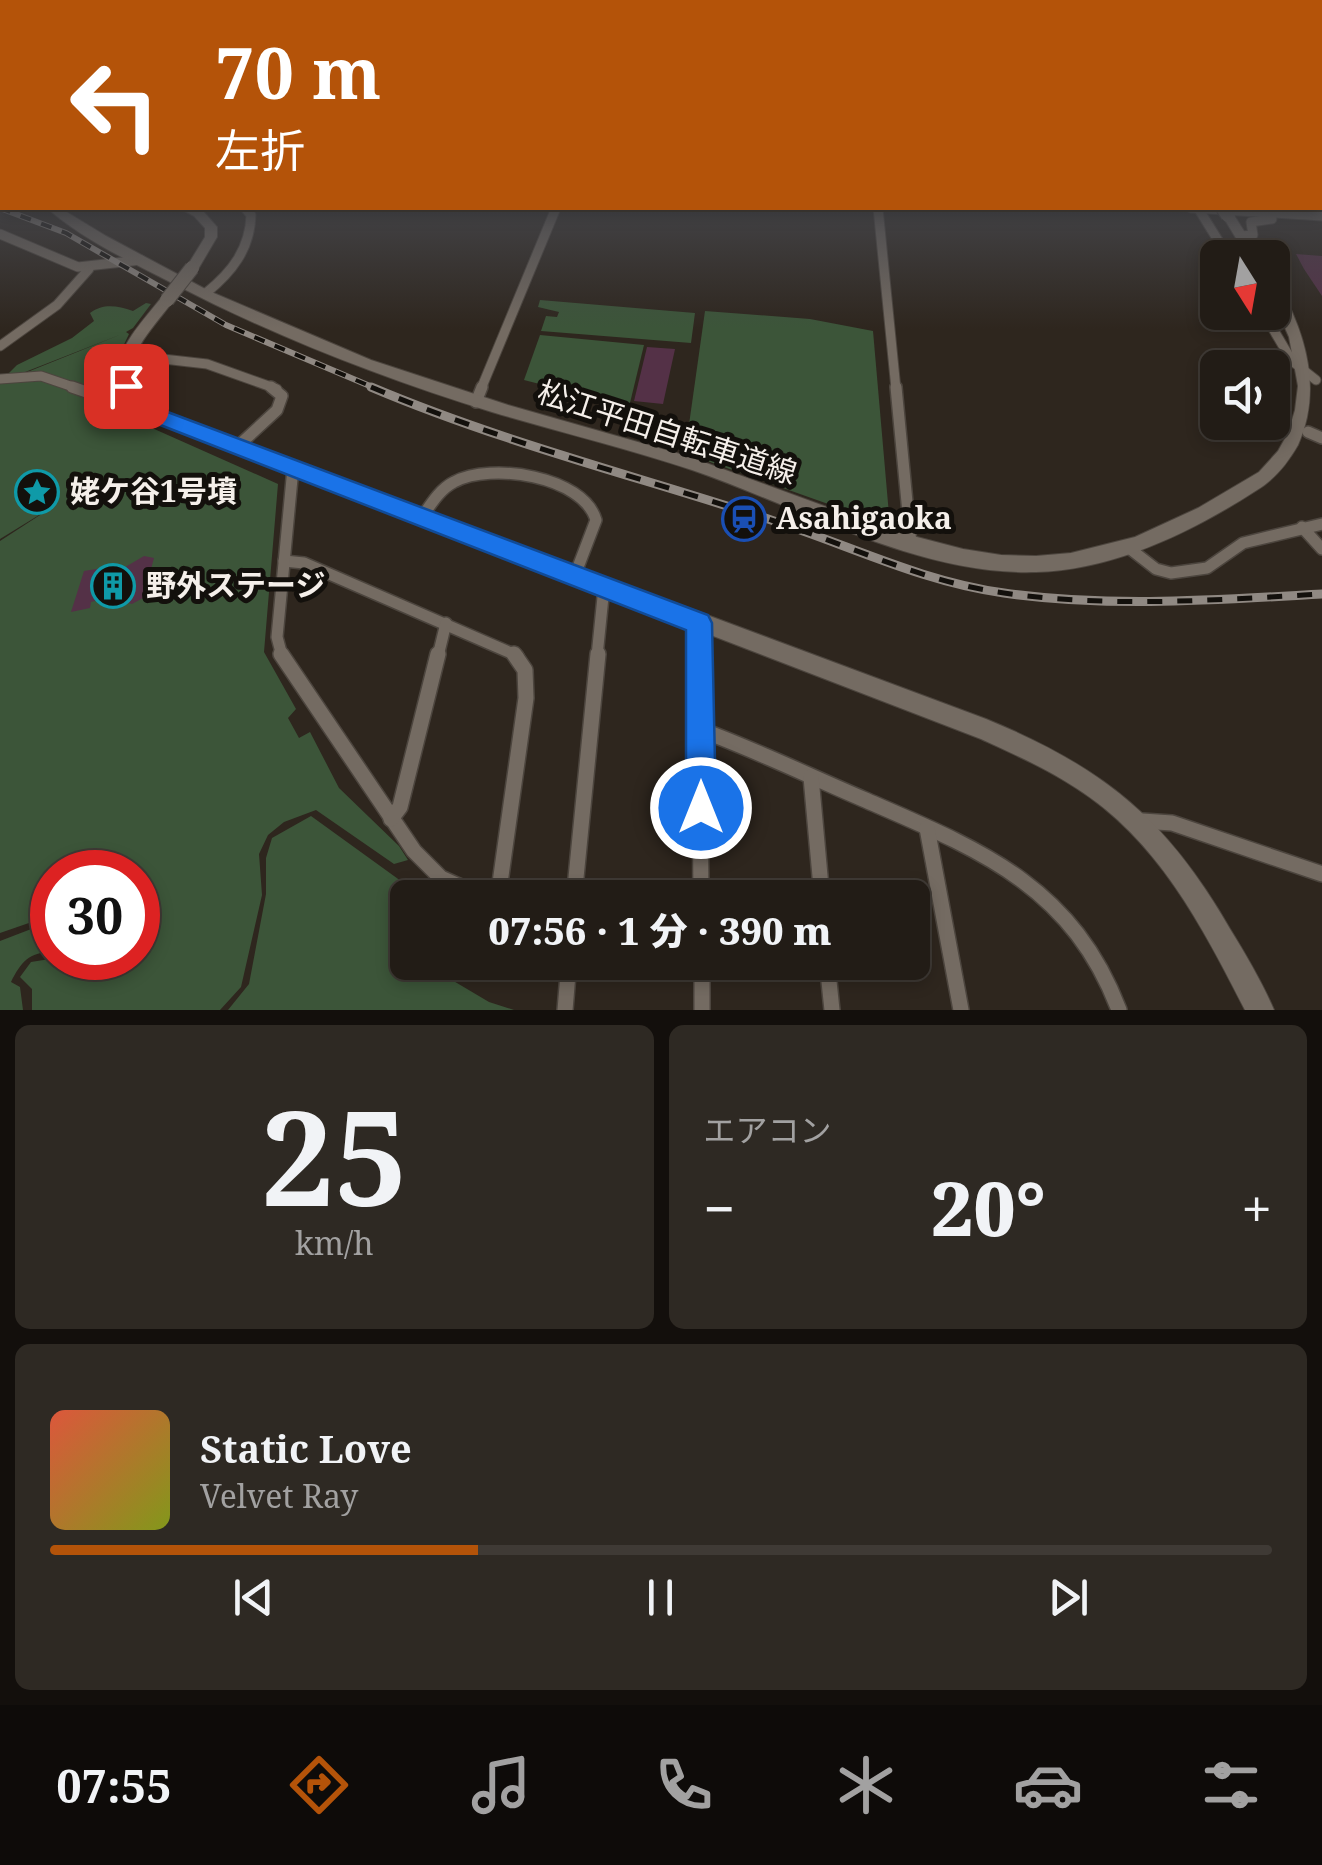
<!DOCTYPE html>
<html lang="ja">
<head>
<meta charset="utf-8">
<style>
  body { margin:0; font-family:"Noto Serif","Noto Sans JP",serif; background:#2e2923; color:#f1f3f6; height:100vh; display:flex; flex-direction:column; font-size:38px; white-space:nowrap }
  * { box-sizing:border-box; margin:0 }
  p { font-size:32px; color:#a2a1a1 }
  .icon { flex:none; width:55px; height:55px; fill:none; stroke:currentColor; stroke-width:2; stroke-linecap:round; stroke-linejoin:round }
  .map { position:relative; height:1010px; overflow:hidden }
  .sheet { display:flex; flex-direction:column; gap:15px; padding:15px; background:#130f0c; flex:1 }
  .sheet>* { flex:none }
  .guide { position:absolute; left:0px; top:0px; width:1322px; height:210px; box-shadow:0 5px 15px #0003,0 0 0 2px #3f3a35; background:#b45309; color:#fff; overflow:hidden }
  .needle { width:65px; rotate:169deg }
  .fabs { position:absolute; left:1200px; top:240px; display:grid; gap:20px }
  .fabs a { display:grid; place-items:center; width:90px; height:90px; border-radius:15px; background:#221c16; box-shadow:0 5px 15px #0003,0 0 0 2px #3f3a35; font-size:50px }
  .speed { position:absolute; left:30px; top:850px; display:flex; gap:20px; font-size:50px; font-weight:700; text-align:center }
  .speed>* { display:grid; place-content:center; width:130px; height:130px; border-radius:50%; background:#221c16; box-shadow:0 5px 15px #0003,0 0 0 2px #3f3a35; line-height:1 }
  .speed .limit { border:15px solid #d22; background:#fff; color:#111 }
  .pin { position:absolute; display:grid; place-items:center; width:85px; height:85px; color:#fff; margin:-42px; border-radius:20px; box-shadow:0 5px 15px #0006 }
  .me { position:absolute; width:110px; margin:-55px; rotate:0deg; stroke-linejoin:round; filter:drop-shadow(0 0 8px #0008) }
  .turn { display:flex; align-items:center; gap:35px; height:210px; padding:0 50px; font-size:45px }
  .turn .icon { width:130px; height:130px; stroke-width:2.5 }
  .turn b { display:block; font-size:70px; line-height:85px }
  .big { font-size:75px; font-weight:800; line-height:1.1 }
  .sheet .tile { flex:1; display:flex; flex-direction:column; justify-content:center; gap:15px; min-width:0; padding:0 35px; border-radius:15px; background:#2e2923 }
  .sheet .dial { align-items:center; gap:0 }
  .dial b { font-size:130px; line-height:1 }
  .song { display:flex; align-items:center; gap:30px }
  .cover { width:120px; height:120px; border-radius:15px; background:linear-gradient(135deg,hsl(10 70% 55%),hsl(70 70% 35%)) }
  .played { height:10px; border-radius:5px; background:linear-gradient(90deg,#b45309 35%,#3f3a35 35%) }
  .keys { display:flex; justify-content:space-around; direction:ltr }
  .heat { display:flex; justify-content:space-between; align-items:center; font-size:55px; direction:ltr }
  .sheet .tiles { flex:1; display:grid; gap:15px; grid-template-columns:1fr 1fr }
  .tile:last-child { grid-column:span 2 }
  .trip { position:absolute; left:390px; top:880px; width:540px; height:100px; border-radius:15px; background:#221c16; box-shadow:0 5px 15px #0003,0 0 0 2px #3f3a35; font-weight:800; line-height:100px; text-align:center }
  .tab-bar { display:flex; height:160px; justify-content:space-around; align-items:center; background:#0e0b09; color:#a2a1a1 }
  .tab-bar .icon { width:70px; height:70px }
  .tab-bar .selected { color:#b45309 }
  .tab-bar b { font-size:45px; color:#f1f3f6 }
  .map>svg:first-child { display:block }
  .green { fill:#3c5539 }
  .building { fill:#543147 }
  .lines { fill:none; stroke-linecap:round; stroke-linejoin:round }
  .street-far2-casing { stroke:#4c453e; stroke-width:11 }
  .street-far1-casing { stroke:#4c453e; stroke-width:14 }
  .street-casing { stroke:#4c453e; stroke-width:18 }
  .secondary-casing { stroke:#4c453e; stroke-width:2 }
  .street-far2 { stroke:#746b62; stroke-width:9 }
  .street-far1 { stroke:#746b62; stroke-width:11 }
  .street { stroke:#746b62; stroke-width:15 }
  .secondary { fill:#746b62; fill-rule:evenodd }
  .rail-far1-casing { stroke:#908983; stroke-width:6 }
  .rail-casing { stroke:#908983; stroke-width:9 }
  .rail-far1 { stroke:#13100c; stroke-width:4; stroke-dasharray:11; stroke-linecap:butt }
  .rail { stroke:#13100c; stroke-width:5; stroke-dasharray:15; stroke-linecap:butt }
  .secondary-bridge-casing { stroke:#4c453e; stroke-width:16; stroke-linecap:butt }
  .secondary-bridge { stroke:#746b62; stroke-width:14 }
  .route { fill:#1a73e8; stroke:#114b97; stroke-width:2.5 }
  .labels { text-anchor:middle; stroke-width:10; stroke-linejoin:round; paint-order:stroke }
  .street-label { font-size:30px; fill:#f5efea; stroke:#13100c }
  .poi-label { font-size:30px; font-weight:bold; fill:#f5efea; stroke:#13100c; text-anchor:start }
</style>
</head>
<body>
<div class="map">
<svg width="1322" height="1010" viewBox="0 0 1322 1010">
  <rect width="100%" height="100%" fill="#2e261e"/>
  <g class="green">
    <path d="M540,300L695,313L691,343L541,331L546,316L557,317L559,312L538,307Z"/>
    <path d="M146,303L151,304L133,328L126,332L129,334L110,374L125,416L278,484L264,652L296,709L288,718L299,738L310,732L339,788L399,846L408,860L394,864L316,810L284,822L268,835L259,854L262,895L241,987L220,1010H32V989L20,977L31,962L56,958H138V872H52V915L0,933V541L57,504L0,539V383L122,334L20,374L9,373L17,365L72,338L94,321L90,313C104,303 117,306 133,311Z"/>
    <path d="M705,311L810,319L873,331L890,526L685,453Z"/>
    <path d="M540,335L644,345L629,407L524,380Z"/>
    <path d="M311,816L412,889L408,898V962L435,970L489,1002L514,1010H228L249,984L266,894V858L272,838Z"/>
    <path d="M52,921V952C29,952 21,962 11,982L20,987L23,1010H0V941Z"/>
  </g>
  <g class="building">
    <path d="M1296,254L1322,256V296L1304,269Z"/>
    <path d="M647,347L675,349L663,404L634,401Z"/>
    <path d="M144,556L154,558L143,598L132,604L110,597L91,602L90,608L71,612L84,571L102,568L98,583Z"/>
  </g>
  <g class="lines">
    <g class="street-far2-casing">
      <g id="street-far2">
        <path d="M878,208L896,389"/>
        <path d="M1191,208L1322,216"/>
        <path d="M1198,208L1229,258"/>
        <path d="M0,234L78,267L141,260"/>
        <path d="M1241,236L1253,235L1251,222L1272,219"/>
        <path d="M206,293C232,272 250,249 251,215L245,208"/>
        <path d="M1263,312L1292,361L1316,380"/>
        <path d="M0,346L57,305L89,269"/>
        <path d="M128,355L207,364L277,389"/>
        <path d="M0,379L41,376L79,389"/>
        <path d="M481,389L556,208"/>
      </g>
    </g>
    <g class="street-far1-casing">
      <g id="street-far1">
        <path d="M72,387L98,396L128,394"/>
        <path d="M896,387L911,544"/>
        <path d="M476,402L482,387"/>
        <path d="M1308,432L1322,438"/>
        <path d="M237,447L277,410L282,396L271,387"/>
        <path d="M422,517C431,504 440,489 454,482C491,462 583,476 596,520L575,575"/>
        <path d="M1302,527L1322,549"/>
        <path d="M1129,548L1156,569L1171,573L1207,568L1243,543L1322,524"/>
        <path d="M284,561L304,563L518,656"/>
        <path d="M699,623V656"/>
        <path d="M282,656L277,637L293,468"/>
        <path d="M438,656L446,623"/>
        <path d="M597,656L604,587"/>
      </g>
    </g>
    <g class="street-casing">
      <g id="street">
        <path d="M281,654L414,851L441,878L461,887L574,893"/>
        <path d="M699,654L701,898"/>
        <path d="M701,730C756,750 809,776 863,799C978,849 1071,884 1119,1010"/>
        <path d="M811,777L822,898"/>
        <path d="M391,819L400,807L438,654"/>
        <path d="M1142,821L1172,823L1322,874"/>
        <path d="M927,828L961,1010"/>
        <path d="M499,890L526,698L525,670L514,654"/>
        <path d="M574,898L598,654"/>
        <path d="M702,962V1010"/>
        <path d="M827,962L832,1010"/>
        <path d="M565,1010L569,962"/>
      </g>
    </g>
    <g class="secondary-casing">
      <g id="secondary">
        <path d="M47,208H60L106,236L209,291L371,360L508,405L687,456L890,530L963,549L1001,555L1036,556L1071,553L1135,537L1198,508L1259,472L1278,451L1288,433L1295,410L1298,386L1289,337L1272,299V282L1279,286C1307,336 1322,391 1298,445C1287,464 1275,479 1257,490C1192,532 1115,570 1036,572C919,576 800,507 692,470C626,448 559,432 492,412C382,378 274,336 172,283C131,262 82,239 47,208Z"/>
        <path d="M179,208L202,210L217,227V237L197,271L192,272L186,268L205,237V228L194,216Z"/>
        <path d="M1224,212H1232L1261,258H1248L1222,215Z"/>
        <path d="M167,296L174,300C142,342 106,371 163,412L986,719C1103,767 1167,819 1230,929C1246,955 1262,982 1274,1010H1245C1202,926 1158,840 1076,788C1046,768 1013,754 981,739L151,420C91,376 125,342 162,297Z"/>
      </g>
    </g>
    <use href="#street-far2" class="street-far2"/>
    <use href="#street-far1" class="street-far1"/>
    <use href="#street" class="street"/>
    <use href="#secondary" class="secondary"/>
    <g class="rail-far1-casing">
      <path id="rail-far1" d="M0,208L66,233L226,325L377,389"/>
    </g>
    <g class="rail-casing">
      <path id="rail" d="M371,387C501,442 640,477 774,521C851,546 923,582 1004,593C1110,608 1216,600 1322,594"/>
    </g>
    <use href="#rail-far1" class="rail-far1"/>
    <use href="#rail" class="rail"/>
    <g class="secondary-bridge-casing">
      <g id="secondary-bridge">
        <path d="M1223,208L1228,215"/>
        <path d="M167,300L192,268"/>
      </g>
    </g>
    <use href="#secondary-bridge" class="secondary-bridge"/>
  </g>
  <linearGradient id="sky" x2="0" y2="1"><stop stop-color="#191510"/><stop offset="0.57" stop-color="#46474c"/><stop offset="1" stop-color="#46474c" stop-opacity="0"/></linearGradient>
  <rect width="1322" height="329" fill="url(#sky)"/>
  <path class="route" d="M126,379L133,381L144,399L165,411L708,615L712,623L716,808L712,818L701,823L691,818L686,808V630L150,421L129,409L116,386Z"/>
  <defs>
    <g id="sight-ring" transform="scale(2.25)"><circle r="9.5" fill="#13100c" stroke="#0f9aa8" stroke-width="1.5"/><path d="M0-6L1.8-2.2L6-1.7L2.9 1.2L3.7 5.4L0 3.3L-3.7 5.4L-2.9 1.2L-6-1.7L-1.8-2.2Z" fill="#0f9aa8"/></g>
    <g id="station-ring" transform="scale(2.25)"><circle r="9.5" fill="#13100c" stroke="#1a4fb4" stroke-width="1.5"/><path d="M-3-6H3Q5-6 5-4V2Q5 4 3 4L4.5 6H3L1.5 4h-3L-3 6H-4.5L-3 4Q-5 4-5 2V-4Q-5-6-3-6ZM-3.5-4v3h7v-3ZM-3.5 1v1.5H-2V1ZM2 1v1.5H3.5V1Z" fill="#1a4fb4"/></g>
    <g id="building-ring" transform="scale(2.25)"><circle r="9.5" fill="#13100c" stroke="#0f9aa8" stroke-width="1.5"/><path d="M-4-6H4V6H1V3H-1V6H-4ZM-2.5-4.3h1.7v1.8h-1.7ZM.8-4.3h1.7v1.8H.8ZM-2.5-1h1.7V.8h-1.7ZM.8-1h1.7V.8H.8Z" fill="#0f9aa8"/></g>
  </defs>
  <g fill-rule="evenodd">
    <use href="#sight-ring" x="37" y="492"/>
    <use href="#station-ring" x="744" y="519"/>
    <use href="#building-ring" x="113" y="586"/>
  </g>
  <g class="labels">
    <g class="street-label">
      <text transform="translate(667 433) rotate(18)" y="10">松江平田自転車道線</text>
    </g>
    <g class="poi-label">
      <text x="70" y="502">姥ケ谷1号墳</text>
      <text x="776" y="529">Asahigaoka</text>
      <text x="146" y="596">野外ステージ</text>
    </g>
  </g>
</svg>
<div class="fabs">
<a><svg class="needle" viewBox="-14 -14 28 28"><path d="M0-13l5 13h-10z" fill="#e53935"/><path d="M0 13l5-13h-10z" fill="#a2a1a1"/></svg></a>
<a><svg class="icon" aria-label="sound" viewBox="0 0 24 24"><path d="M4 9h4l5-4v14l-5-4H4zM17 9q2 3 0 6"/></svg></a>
</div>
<div class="speed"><div class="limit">30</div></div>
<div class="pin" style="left:126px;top:386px;background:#d93025"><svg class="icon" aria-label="arrive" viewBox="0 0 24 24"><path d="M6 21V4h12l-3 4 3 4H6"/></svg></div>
<svg class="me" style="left:701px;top:808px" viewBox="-20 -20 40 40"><circle r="17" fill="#1a73e8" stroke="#fff" stroke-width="3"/><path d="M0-11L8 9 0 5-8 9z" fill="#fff"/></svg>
<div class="trip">07:56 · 1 分 · 390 m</div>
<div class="guide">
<div class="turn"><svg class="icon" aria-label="left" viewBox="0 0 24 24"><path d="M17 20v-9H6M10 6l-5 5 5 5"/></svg><div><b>70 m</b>左折</div></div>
</div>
</div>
<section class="sheet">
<div class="tiles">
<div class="tile dial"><b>25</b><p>km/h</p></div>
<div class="tile"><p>エアコン</p>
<div class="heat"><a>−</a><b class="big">20°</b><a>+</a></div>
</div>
<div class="tile">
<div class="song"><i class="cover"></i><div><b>Static Love</b><p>Velvet Ray</p></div></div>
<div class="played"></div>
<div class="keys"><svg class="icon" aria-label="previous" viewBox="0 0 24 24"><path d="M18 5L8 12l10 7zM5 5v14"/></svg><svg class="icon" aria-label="pause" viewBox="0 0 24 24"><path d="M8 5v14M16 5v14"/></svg><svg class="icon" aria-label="next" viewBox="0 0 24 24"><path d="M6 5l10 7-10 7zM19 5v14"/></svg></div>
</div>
</div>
</section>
<nav class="tab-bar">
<b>07:55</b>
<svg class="icon selected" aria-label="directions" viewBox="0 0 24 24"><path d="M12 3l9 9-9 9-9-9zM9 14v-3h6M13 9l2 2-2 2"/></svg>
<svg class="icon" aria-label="music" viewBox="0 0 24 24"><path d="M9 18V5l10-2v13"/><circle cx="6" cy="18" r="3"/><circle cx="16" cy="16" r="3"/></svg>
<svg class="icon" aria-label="phone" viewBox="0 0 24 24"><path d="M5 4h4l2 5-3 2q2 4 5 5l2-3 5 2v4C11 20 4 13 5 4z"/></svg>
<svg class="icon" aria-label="climate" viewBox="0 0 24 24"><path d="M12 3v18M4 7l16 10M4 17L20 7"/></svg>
<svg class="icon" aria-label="car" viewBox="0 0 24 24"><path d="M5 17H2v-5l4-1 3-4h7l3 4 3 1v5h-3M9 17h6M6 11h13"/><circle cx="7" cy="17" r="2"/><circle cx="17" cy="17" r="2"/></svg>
<svg class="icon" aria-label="filters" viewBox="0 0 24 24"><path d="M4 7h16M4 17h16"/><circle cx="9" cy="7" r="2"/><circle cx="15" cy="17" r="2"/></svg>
</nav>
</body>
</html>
